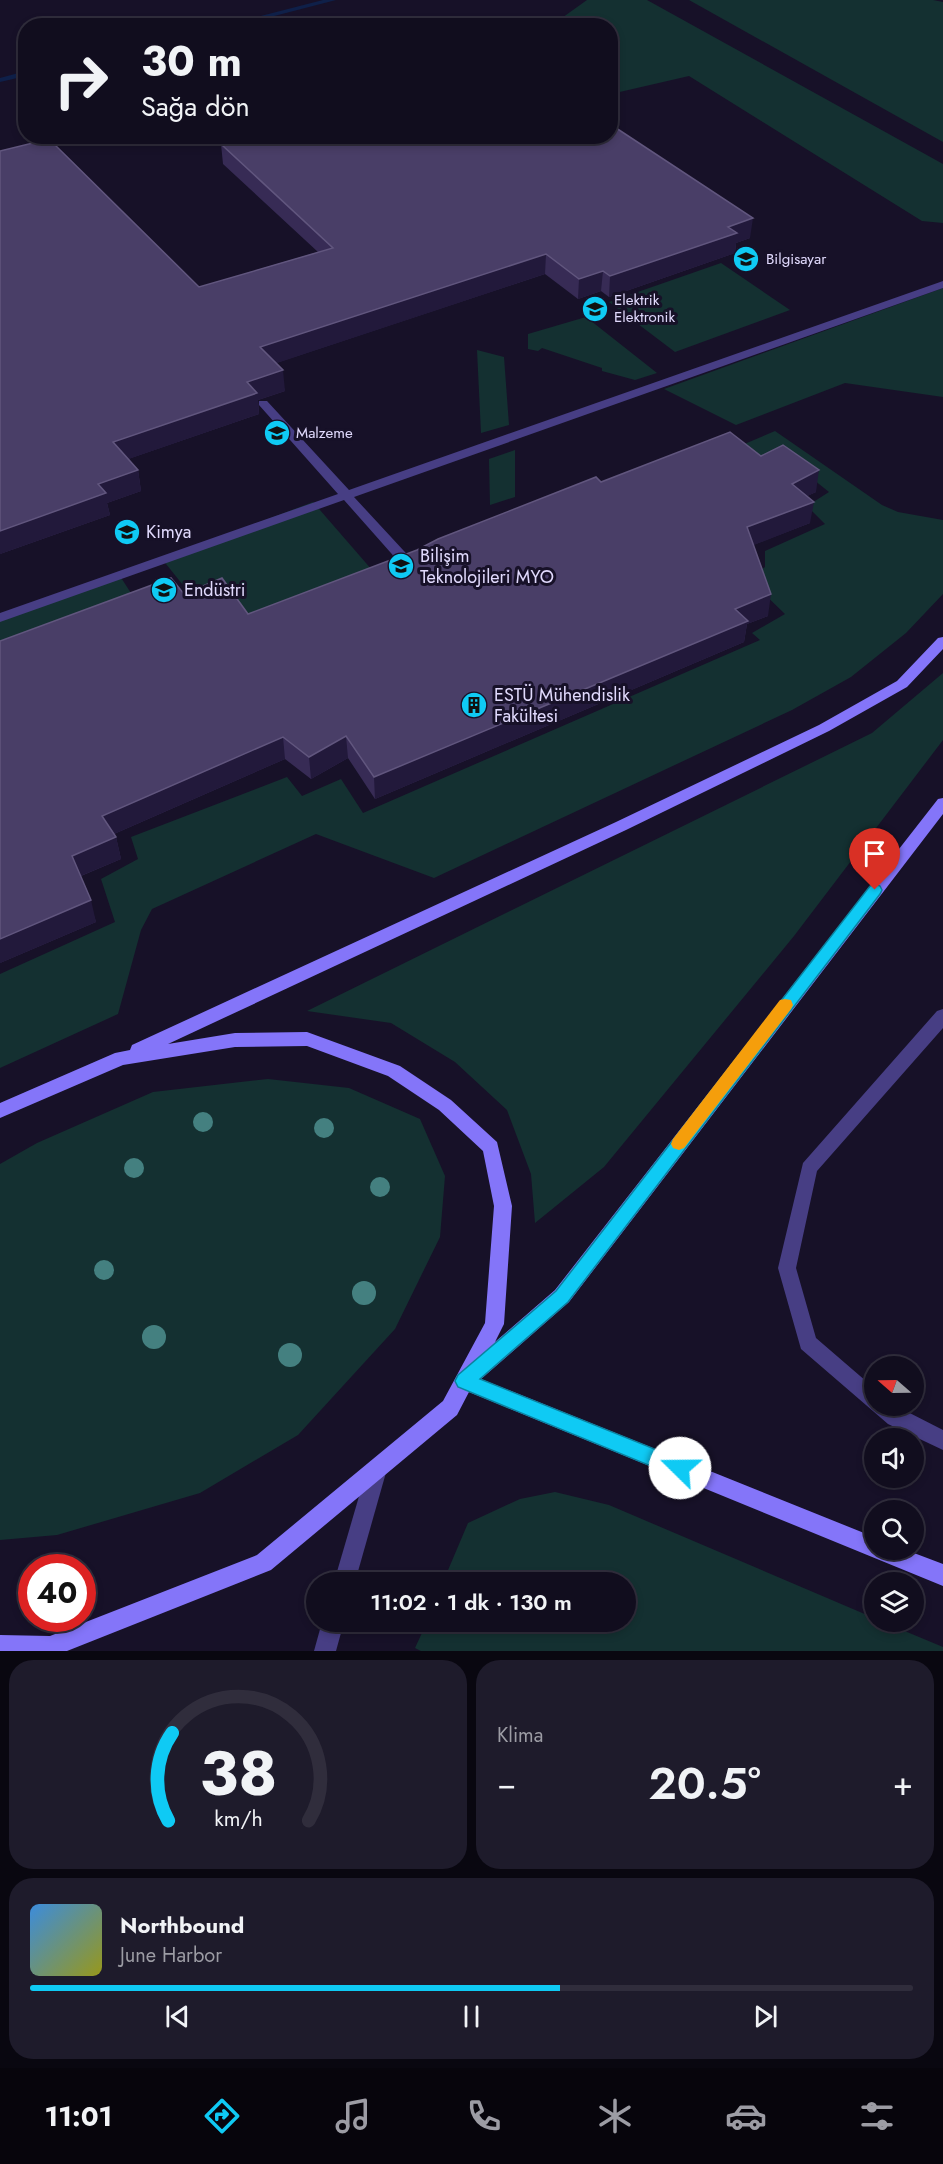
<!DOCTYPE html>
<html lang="tr">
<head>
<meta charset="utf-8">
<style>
  body { margin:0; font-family:Jost,sans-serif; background:#1e1b2b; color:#f1f3f6; height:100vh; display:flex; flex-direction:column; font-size:22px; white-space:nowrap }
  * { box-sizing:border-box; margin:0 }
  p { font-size:20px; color:#9c9ca4 }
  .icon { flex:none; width:33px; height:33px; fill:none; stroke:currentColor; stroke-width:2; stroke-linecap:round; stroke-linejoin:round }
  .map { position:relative; height:1651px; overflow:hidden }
  .details { display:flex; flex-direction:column; gap:9px; padding:9px; background:#090710; flex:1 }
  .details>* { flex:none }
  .top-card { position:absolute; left:18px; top:18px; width:600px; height:126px; border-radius:24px; box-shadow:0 3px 9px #0003,0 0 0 2px #302d3c; background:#110d1e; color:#f1f3f6; overflow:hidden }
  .needle { width:39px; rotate:290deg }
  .tools { position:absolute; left:864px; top:1356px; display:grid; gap:12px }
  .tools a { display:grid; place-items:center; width:60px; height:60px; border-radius:50%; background:#110d1e; box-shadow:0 3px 9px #0003,0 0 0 2px #302d3c; font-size:30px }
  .speed { position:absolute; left:18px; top:1554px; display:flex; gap:12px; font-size:30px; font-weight:700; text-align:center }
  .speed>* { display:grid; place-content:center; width:78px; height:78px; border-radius:50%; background:#110d1e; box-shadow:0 3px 9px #0003,0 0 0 2px #302d3c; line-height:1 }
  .speed .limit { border:9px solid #d22; background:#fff; color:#111 }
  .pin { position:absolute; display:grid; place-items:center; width:51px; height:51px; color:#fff; margin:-62px -26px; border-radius:50% 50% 50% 0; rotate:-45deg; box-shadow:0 0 6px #0007 }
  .pin .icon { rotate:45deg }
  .me { position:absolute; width:66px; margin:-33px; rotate:292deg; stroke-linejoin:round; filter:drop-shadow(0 0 4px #0008) }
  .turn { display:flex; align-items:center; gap:21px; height:126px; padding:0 24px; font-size:27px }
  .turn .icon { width:78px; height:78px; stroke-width:2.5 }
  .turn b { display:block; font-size:42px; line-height:51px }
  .big { font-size:45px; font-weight:600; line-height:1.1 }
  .details .tile { flex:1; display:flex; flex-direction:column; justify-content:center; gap:9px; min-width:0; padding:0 21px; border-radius:24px; background:#1e1b2b }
  .details .dial { align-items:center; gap:0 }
  .dial svg { height:156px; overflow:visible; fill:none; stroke:#302d3c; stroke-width:7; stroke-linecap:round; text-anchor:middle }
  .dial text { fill:#f1f3f6; stroke:none }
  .song { display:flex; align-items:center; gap:18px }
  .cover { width:72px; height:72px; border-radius:9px; background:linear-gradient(135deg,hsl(210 70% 55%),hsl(60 70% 35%)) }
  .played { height:6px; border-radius:3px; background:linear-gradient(90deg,#0fcaf4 60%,#302d3c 60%) }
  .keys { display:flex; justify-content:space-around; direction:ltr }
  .heat { display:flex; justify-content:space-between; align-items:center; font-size:33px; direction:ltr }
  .details .tiles { flex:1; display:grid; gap:9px; grid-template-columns:1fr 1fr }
  .tile:last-child { grid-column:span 2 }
  .trip { position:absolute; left:306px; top:1572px; width:330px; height:60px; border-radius:30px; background:#110d1e; box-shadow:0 3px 9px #0003,0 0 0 2px #302d3c; font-weight:600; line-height:60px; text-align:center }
  .tabs { display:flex; height:96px; justify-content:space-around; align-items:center; background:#07050c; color:#9c9ca4 }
  .tabs .icon { width:42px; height:42px }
  .tabs .selected { color:#0fcaf4 }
  .tabs b { font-size:27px; color:#f1f3f6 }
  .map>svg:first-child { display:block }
  .green { fill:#143031 }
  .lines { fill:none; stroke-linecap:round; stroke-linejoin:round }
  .stream { fill:#0f2049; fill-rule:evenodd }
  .lane { fill:#473e84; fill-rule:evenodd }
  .street { fill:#473e84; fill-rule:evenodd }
  .secondary { fill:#8475f9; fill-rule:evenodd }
  .tree { fill:#448080 }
  .wall { fill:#372b55 }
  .shaded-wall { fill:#22193b }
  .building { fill:#493e67; stroke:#61567e; stroke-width:1.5 }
  .route { fill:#0fcaf4; stroke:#0a839f; stroke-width:1.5 }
  .slow { fill:#f59e0b }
  .labels { text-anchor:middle; stroke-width:6; stroke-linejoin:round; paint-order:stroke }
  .far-poi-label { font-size:15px; fill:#e1dafd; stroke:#171128; text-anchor:start }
  .poi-label { font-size:18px; fill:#e1dafd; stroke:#171128; text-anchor:start }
</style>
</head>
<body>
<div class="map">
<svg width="943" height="1651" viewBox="0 0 943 1651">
  <rect width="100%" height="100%" fill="#171128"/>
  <g class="green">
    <path d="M587,0H647L943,164V223L922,221L689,76L611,94L610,26L552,25Z"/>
    <path d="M689,0H933L943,2V142Z"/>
    <path d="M721,263L790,310L675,352L609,302Z"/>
    <path d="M943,288V397L845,383L736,425L664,389Z"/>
    <path d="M586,317L657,373L635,380L602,371V368L542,348L538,351L528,349V334Z"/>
    <path d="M477,350L504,357L509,425L481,433Z"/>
    <path d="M775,431L882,505L898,512L943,520V594L906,633L851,677L792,710L434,878L316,834L152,909L141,930L118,1014L0,1068V974L115,922L101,879L138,859L131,837L287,777L302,796L341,779L363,813L760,640L752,633L785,614L749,579L765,567V551L825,524L807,506L829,492L784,456L761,468L735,448Z"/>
    <path d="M515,450V497L490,505L489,459Z"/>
    <path d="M313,502L379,578L255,626L199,605L162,559Z"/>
    <path d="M118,573L138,604L0,655V617Z"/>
    <path d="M943,673V740L794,936L604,1167L535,1223L531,1174L507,1110L455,1062L391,1023L307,1011L872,733Z"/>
    <path d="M268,1079L349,1088L420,1119L445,1176L440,1237L395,1329L298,1435L200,1493L57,1535L0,1540V1164L37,1143L153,1092Z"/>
    <path d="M555,1492L609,1505L874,1618V1622H883L943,1647V1651H421L415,1648L427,1622H626V1582H443L468,1523L520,1499Z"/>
  </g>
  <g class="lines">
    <g class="stream">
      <path d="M323,0H336L236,26H222Z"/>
      <path d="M26,71V76L0,82V78Z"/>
    </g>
    <g class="lane">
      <path d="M943,1009V1028L817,1171L796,1268L816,1338L874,1388V1406H896L943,1430V1450L888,1424L801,1349L778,1268L803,1163L937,1011Z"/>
      <path d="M377,1459L384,1462L387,1469L355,1582H334L367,1469L370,1462Z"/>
      <path d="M322,1622H344L336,1651H314Z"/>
    </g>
    <path class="street" d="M943,281V288L354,497L416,564L417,567L416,570H406L344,500L0,622V613L338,494L259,405V401H267L349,490Z"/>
    <path class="secondary" d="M943,637V649L907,687L829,731L626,830L168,1044L235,1033L307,1032L400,1066L451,1100L497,1142L512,1206L504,1324L495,1342L555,1290L938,799L943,798V814L569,1302L481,1379L874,1537V1550H906L943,1564V1586L469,1392L457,1415L271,1570L67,1651H0V1635L50,1636L257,1555L443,1401L485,1323L494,1206L483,1151L439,1110L388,1076L307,1046L235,1047L123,1065L0,1118V1103L115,1053L130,1050L132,1045L616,822L819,725L897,681L938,638Z"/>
  </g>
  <g class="tree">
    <circle cx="203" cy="1122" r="10"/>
    <circle cx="324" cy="1128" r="10"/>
    <circle cx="134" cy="1168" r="10"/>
    <circle cx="380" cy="1187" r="10"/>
    <circle cx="104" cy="1270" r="10"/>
    <circle cx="364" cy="1293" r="12"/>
    <circle cx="154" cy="1337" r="12"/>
    <circle cx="290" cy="1355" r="12"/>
  </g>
  <g class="wall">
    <path d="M221,144L750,238L736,243L735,253L609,297L601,291L578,299L545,274L276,363L285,391L258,400L259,414L128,459L138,470L141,491L107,503L110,515L0,554L199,287L318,252L223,164Z"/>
    <path d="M761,456L816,492L807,496L810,523L753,545L768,616L747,624L744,642L375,799L348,758L311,779L285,759L114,834L116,837L121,859L81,876L96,922L0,963L184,594L248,614L601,482Z"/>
  </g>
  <g class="shaded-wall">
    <path d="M753,218L750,238L736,243L735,253L609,297L610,276L728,227Z"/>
    <path d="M546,254L545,274L262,368L260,347Z"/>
    <path d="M603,271L601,291L578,299L579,279Z"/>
    <path d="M283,370L285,391L258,400L259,414L117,463L113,442L247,382Z"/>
    <path d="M138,470L141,491L107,503L110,515L0,554V531L98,484Z"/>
    <path d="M819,470L816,492L788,505L792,484Z"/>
    <path d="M814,502L810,523L744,549L747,527Z"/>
    <path d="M771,594L768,616L747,624L744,642L375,799L374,777L735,609Z"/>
    <path d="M346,736L348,758L311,779L309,757Z"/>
    <path d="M283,737L285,759L107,837L102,816Z"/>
    <path d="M116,837L121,859L78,877L72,856Z"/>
    <path d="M91,900L96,922L0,963V939Z"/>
  </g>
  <g class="building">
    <path d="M610,124L753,218L728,227L737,233L610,276L603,271L579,279L546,254L260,347L283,370L247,382L257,393L113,442L138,470L98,484L106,493L0,531V151L49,139L199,287L333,248L221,144L249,136H610Z"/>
    <path d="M730,432L761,456L783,445L819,470L792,484L814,502L747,527L771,594L735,609L748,621L374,777L346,736L309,757L283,737L102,816L116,837L72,856L91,900L0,939V641L171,578L184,594L222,578L248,614L417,550L438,539L596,477L601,482Z"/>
  </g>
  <path class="route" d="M875,884L880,886L882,890L880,894L568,1302L480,1379L687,1462L689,1468L687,1475L680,1478L458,1387L455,1381L458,1375L556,1291L870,886Z"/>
  <path class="slow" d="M785,999L791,1000L793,1005L791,1009L684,1148L679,1150L673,1148L671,1144L673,1139L780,1000Z"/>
  <defs>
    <g id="school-disc" transform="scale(1.35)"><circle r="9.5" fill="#0fcaf4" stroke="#171128"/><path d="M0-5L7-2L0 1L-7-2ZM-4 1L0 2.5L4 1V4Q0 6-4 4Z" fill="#111"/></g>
    <g id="building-disc" transform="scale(1.35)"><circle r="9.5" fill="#0fcaf4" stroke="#171128"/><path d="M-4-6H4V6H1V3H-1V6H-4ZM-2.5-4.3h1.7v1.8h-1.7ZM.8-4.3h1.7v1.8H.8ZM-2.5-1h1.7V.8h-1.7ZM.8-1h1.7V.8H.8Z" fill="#111"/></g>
  </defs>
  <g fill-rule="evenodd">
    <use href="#school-disc" x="746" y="259"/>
    <use href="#school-disc" x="595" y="309"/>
    <use href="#school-disc" x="277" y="433"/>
    <use href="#school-disc" x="127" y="532"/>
    <use href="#school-disc" x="401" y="566"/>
    <use href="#school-disc" x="164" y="590"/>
    <use href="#building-disc" x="474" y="705"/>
  </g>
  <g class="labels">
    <g class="far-poi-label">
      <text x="766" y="264">Bilgisayar</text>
      <text x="614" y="305">Elektrik<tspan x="614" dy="17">Elektronik</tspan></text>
      <text x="296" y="438">Malzeme</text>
    </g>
    <g class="poi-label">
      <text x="146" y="538">Kimya</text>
      <text x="420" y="562">Bilişim<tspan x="420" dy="21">Teknolojileri MYO</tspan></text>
      <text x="184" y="596">Endüstri</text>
      <text x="494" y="701">ESTÜ Mühendislik<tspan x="494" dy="21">Fakültesi</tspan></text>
    </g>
  </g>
</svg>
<div class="tools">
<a><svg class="needle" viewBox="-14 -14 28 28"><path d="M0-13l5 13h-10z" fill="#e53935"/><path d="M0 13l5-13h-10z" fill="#9c9ca4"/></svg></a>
<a><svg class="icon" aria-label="sound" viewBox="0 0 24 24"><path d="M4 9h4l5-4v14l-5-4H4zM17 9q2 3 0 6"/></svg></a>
<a><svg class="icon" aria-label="search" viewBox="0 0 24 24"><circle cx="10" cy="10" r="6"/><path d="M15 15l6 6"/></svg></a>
<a><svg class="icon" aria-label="layers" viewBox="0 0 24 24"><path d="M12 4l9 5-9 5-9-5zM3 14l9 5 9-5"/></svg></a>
</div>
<div class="speed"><div class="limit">40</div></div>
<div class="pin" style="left:875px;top:890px;background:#d93025"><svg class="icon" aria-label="arrive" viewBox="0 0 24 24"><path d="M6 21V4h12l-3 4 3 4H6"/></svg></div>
<svg class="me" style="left:680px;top:1468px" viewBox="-20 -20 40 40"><circle r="19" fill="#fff"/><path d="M0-13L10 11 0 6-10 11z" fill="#0fcaf4"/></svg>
<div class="trip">11:02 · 1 dk · 130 m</div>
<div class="top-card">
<div class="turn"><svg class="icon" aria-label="right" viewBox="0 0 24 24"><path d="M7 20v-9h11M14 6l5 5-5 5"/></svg><div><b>30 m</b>Sağa dön</div></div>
</div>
</div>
<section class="details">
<div class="tiles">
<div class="tile dial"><svg viewBox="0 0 100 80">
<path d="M14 69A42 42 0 1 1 86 69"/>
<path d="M14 69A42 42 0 0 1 16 24" stroke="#0fcaf4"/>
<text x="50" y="56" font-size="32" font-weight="700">38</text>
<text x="50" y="72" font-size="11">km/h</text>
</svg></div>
<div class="tile"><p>Klima</p>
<div class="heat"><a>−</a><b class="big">20.5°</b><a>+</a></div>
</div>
<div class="tile">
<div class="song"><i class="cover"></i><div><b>Northbound</b><p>June Harbor</p></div></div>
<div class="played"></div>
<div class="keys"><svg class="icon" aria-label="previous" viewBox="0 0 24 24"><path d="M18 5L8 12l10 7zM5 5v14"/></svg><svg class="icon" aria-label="pause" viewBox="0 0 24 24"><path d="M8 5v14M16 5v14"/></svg><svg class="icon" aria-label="next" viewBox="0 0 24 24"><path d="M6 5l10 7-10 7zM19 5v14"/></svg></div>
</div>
</div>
</section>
<nav class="tabs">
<b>11:01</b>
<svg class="icon selected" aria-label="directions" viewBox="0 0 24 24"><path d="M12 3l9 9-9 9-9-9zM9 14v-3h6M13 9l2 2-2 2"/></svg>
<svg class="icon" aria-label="music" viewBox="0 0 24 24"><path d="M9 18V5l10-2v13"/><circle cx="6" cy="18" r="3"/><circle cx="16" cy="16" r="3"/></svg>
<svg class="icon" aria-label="phone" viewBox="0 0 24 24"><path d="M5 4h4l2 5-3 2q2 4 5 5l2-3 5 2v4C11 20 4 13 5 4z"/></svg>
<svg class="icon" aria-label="climate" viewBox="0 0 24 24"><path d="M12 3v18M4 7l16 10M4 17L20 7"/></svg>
<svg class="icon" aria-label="car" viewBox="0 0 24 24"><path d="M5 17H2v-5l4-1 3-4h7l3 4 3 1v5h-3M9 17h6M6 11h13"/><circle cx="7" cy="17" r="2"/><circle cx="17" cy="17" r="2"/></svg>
<svg class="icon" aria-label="filters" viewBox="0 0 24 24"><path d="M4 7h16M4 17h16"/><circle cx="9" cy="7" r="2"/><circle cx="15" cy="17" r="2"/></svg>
</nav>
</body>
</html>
